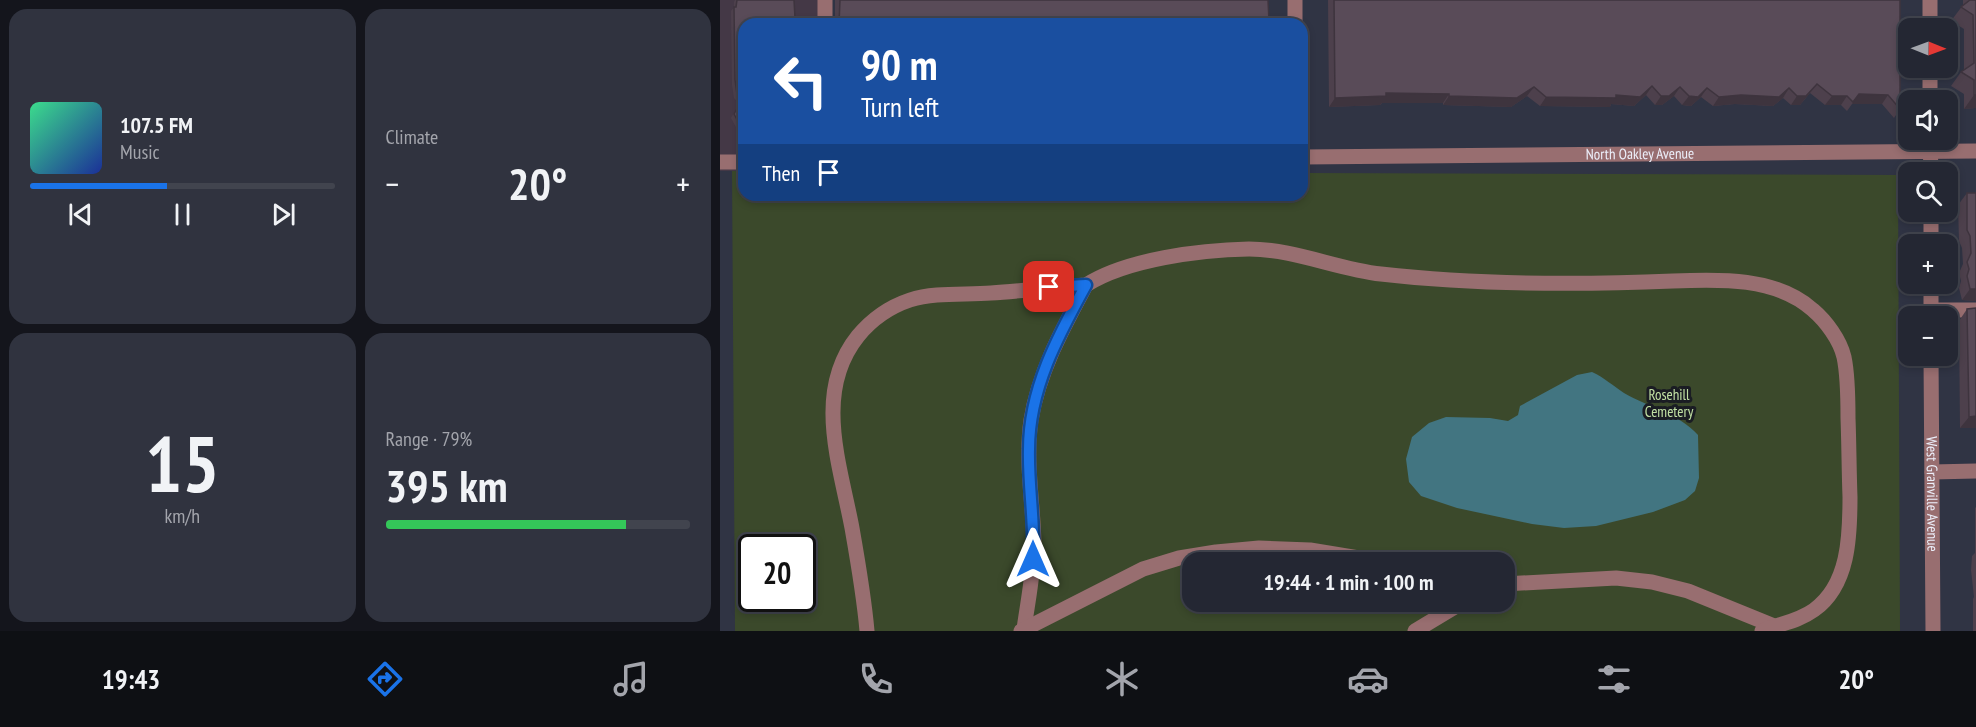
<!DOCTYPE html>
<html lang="en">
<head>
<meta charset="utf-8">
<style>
  body { margin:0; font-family:"PT Sans Narrow",sans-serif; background:#30333f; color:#f1f3f6; height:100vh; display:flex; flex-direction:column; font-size:22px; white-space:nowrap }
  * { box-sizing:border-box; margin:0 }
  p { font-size:20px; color:#a3a5ac }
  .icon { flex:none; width:33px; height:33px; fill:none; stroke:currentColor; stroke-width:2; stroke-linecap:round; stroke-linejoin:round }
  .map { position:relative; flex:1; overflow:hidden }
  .side { display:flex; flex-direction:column; gap:9px; padding:9px; background:#14151c; width:720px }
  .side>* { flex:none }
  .top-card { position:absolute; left:18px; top:18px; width:570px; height:183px; border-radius:18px; box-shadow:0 3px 9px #0003,0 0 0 2px #41444e; background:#1a4fa0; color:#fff; overflow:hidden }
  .needle { width:39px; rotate:91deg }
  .buttons { position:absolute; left:1178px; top:18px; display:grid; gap:12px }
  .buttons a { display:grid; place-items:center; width:60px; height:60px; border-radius:12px; background:#242733; box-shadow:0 3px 9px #0003,0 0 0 2px #41444e; font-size:30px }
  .speed { position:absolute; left:18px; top:534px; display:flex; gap:12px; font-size:30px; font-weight:700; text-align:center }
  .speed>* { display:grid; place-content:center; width:78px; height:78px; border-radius:50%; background:#242733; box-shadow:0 3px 9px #0003,0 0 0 2px #41444e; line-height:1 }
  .speed .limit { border:3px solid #111; border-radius:9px; background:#fff; color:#111 }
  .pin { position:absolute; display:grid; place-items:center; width:51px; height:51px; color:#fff; margin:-26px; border-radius:12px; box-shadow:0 3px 9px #0006 }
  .me { position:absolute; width:66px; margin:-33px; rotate:0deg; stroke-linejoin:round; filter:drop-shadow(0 0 4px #0008) }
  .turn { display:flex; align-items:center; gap:21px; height:126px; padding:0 24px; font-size:27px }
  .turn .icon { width:78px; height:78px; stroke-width:2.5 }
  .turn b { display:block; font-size:42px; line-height:51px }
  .then { display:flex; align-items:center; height:57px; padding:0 24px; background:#0003; gap:12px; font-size:22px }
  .big { font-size:45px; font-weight:600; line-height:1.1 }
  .side .card { flex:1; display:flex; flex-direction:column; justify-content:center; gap:9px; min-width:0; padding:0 21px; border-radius:18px; background:#30333f }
  .side .dial { align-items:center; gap:0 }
  .dial b { font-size:78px; line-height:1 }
  .song { display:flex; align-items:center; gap:18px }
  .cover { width:72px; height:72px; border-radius:9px; background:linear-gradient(135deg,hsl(150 70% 55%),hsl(230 70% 35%)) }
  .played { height:6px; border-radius:3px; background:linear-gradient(90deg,#1a73e8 45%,#41444e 45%) }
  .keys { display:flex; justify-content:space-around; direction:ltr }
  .heat { display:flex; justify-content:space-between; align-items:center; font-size:33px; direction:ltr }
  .charge { height:9px; border-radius:4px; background:linear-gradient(90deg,#34c759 79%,#41444e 0) }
  .side .tiles { flex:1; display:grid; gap:9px; grid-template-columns:repeat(2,1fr) }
  .trip { position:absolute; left:462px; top:552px; width:333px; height:60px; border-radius:18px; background:#242733; box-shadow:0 3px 9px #0003,0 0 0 2px #41444e; font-weight:600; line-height:60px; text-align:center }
  .tabs { display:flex; height:96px; justify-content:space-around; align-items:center; background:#0e1014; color:#a3a5ac }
  .tabs .icon { width:42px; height:42px }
  .tabs .current { color:#1a73e8 }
  .tabs b { font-size:27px; color:#f1f3f6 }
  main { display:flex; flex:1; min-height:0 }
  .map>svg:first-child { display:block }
  .commercial { fill:#443846 }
  .green { fill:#3b492b; fill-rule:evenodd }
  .water { fill:#427581 }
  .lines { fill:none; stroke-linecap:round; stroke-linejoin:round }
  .minor { stroke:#986e70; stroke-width:15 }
  .wall { fill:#4d404c }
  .shaded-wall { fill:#3e343e }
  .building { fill:#594b58; stroke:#3e343e; stroke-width:1.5 }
  .route-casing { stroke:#114b97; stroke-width:15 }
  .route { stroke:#1a73e8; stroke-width:10 }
  .labels { text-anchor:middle; stroke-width:6; stroke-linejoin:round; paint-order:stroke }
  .street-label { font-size:15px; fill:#eceffa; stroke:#1a1c23 }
  .park-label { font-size:15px; fill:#c1e0a3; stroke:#1a1c23 }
</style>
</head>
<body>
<main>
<section class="side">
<div class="tiles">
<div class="card">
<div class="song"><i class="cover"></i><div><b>107.5 FM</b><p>Music</p></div></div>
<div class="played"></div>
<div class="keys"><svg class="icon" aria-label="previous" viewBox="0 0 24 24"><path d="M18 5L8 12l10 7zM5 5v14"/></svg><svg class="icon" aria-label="pause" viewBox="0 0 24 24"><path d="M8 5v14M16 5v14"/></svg><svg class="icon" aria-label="next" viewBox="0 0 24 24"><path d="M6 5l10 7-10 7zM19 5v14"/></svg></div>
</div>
<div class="card"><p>Climate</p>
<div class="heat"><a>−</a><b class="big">20°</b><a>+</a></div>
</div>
<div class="card dial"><b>15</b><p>km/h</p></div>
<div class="card"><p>Range · 79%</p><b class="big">395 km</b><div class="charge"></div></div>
</div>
</section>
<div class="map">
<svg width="1256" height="631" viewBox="0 0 1256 631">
  <rect width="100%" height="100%" fill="#303444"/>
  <path class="commercial" d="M0,0H107V24H24V171H0Z"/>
  <path class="green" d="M12,171H24V195H582V173L1178,175L1180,631H15ZM32,548H82V598H32ZM472,562H784V602H472Z"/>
  <path class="water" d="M872,372C885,378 893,386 904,393C930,408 958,413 978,435L979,478L975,491L965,500L933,512L876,526L844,528L812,524L737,508L701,496L689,482L686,459L692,437L709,423L726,417L770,418L788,421L798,415L800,406L857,375Z"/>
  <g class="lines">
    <g class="minor">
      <path d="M105,0V24"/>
      <path d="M575,0V24"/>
      <path d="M1210,0V28"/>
      <path d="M1210,68V100"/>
      <path d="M1210,140L1211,172"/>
      <path id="s1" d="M582,157L1256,151"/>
      <path d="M0,162H24"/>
      <path d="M1211,212V244"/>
      <path d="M1211,284V316"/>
      <path d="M1211,310H1256"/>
      <path id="s2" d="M1211,356L1213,631"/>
      <path d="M1212,472L1256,471"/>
      <path d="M784,584L896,578L932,582L968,591L1054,626"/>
      <path d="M304,629C308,600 314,572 314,543C313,502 305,461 311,420C319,371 343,328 366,285"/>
      <path d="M147,631C144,596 138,562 132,528C120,464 93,392 138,336C152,319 169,307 190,300C215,292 244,295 271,293C303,291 334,287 366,285C407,259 480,250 529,249C574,249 617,269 661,274C758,285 856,285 953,281C1000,279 1056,277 1093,310C1106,321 1120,340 1124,357C1128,376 1128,398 1128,418C1129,444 1129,471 1130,497C1130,536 1129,585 1094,610C1079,621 1059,624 1042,631"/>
      <path d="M301,631L423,569L459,558L496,552L539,548L590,550L663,562"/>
      <path d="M695,631L743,602"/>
    </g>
  </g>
  <g class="wall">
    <path d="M15,0H74L24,24V129H17L11,118L19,104L14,98L12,85L11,11L14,7V2Z"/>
    <path d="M115,0H548L547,24H115Z"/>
    <path d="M608,0H1180V109L1174,118L1162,104H1132L1127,111L1121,105H1105L1090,93L1080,105H1071L1063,98L1053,106L1015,104L993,106L981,97L971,106L962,105L954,96L942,105H935L926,95L914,106L891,104L890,107L820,106L807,96L791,107L723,105V103H662L660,105L609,107Z"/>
    <path d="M1243,0H1256L1255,108L1244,109V94L1231,86L1241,72L1244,70V29L1231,21L1243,5Z"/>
    <path d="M1247,193L1256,301L1242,300L1239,288L1241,281L1239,273L1243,264L1242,248L1239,241L1238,205Z"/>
    <path d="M1256,308V428H1240L1239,321L1247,309Z"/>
    <path d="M1256,507V631H1253V599L1254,597L1251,570L1252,556L1255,553V508Z"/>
  </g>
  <g class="shaded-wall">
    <path d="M1097,84L1080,105H1071L1077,96Z"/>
    <path d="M932,86L926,95L914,106L891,104L890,107L820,106L826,97L896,95Z"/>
    <path d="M814,87L807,96L791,107L723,105L729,96Z"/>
    <path d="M960,87L954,96L942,105H935L941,96Z"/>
    <path d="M987,88L981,97L971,106L962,105L969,96Z"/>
    <path d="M1069,88L1063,98L1053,106L1015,104L993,106L999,97Z"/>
    <path d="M666,93L729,94L723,103H662L660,105L609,107L615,98Z"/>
    <path d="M1139,94L1168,95L1162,104H1132Z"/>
    <path d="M1254,95H1256V108L1244,109Z"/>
    <path d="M1112,96H1127L1121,105H1105Z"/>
    <path d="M24,124V129H17L20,125Z"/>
    <path d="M1250,289H1256V301L1242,300Z"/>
    <path d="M1256,416V428H1240L1249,417Z"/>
  </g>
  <g class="building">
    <path d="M17,0H74L75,18L72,24H24V124L20,125L14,114L22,100L17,94L15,80L14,7H16Z"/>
    <path d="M120,0H548L549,21H547V24H488V23L466,24H119Z"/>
    <path d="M614,0H1180V109L1168,95L1139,94L1133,102L1127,96H1112L1097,84L1086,96H1077L1069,88L1059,97L1021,95L999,97L987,88L978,97L969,96L960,87L949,96H941L932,86L920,97L896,95V98L826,97L814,87L797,98L729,96V94L666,93V96L615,98Z"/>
    <path d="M1250,0H1256V95H1254V80L1241,72L1254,63L1253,15L1241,7Z"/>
    <path d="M1247,193H1256V289H1250L1247,276L1249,269L1247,262L1251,253L1250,236L1247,230Z"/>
    <path d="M1256,308V416L1249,417L1247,309Z"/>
  </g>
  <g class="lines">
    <g class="route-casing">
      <path id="route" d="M313,559C315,522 308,486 309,449C309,389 338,336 366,285L329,287"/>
    </g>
    <use href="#route" class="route"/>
  </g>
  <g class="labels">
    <g class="street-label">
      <text dy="5" stroke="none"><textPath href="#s1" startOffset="338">North Oakley Avenue</textPath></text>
      <text dy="5" stroke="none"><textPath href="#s2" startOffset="138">West Granville Avenue</textPath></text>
    </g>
    <g class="park-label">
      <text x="949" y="400">Rosehill<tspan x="949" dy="17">Cemetery</tspan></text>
    </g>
  </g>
</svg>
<div class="buttons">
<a><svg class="needle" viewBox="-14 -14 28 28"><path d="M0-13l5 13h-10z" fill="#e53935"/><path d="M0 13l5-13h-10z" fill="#a3a5ac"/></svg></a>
<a><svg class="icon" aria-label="sound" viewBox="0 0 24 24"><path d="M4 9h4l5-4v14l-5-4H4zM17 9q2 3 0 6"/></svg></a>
<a><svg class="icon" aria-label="search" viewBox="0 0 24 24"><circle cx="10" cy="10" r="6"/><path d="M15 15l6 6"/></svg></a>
<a>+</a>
<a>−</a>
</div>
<div class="speed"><div class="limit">20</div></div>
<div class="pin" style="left:329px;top:287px;background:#d93025"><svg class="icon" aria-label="arrive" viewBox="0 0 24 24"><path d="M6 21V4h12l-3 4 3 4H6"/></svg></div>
<svg class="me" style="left:313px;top:559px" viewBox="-20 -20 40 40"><path d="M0-17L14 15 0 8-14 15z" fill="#1a73e8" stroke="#fff" stroke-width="4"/></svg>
<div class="trip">19:44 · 1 min · 100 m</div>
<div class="top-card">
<div class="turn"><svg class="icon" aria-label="left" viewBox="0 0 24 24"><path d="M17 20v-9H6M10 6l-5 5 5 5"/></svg><div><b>90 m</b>Turn left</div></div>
<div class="then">Then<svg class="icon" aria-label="arrive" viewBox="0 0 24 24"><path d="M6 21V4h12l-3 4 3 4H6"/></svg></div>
</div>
</div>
</main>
<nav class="tabs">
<b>19:43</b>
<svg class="icon current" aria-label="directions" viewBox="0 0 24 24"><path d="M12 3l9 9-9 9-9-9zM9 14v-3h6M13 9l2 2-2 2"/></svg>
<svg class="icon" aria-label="music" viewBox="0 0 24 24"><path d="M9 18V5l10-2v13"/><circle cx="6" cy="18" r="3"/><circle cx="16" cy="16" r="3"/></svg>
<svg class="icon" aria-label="phone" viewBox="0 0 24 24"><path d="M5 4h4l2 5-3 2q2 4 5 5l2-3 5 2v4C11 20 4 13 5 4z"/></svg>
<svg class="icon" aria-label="climate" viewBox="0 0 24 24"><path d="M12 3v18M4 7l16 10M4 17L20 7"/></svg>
<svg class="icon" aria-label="car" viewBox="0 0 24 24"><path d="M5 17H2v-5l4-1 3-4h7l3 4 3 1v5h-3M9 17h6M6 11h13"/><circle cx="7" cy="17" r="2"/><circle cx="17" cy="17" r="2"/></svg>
<svg class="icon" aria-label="filters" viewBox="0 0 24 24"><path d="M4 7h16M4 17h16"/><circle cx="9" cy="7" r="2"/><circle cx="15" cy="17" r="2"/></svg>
<b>20°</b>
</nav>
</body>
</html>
